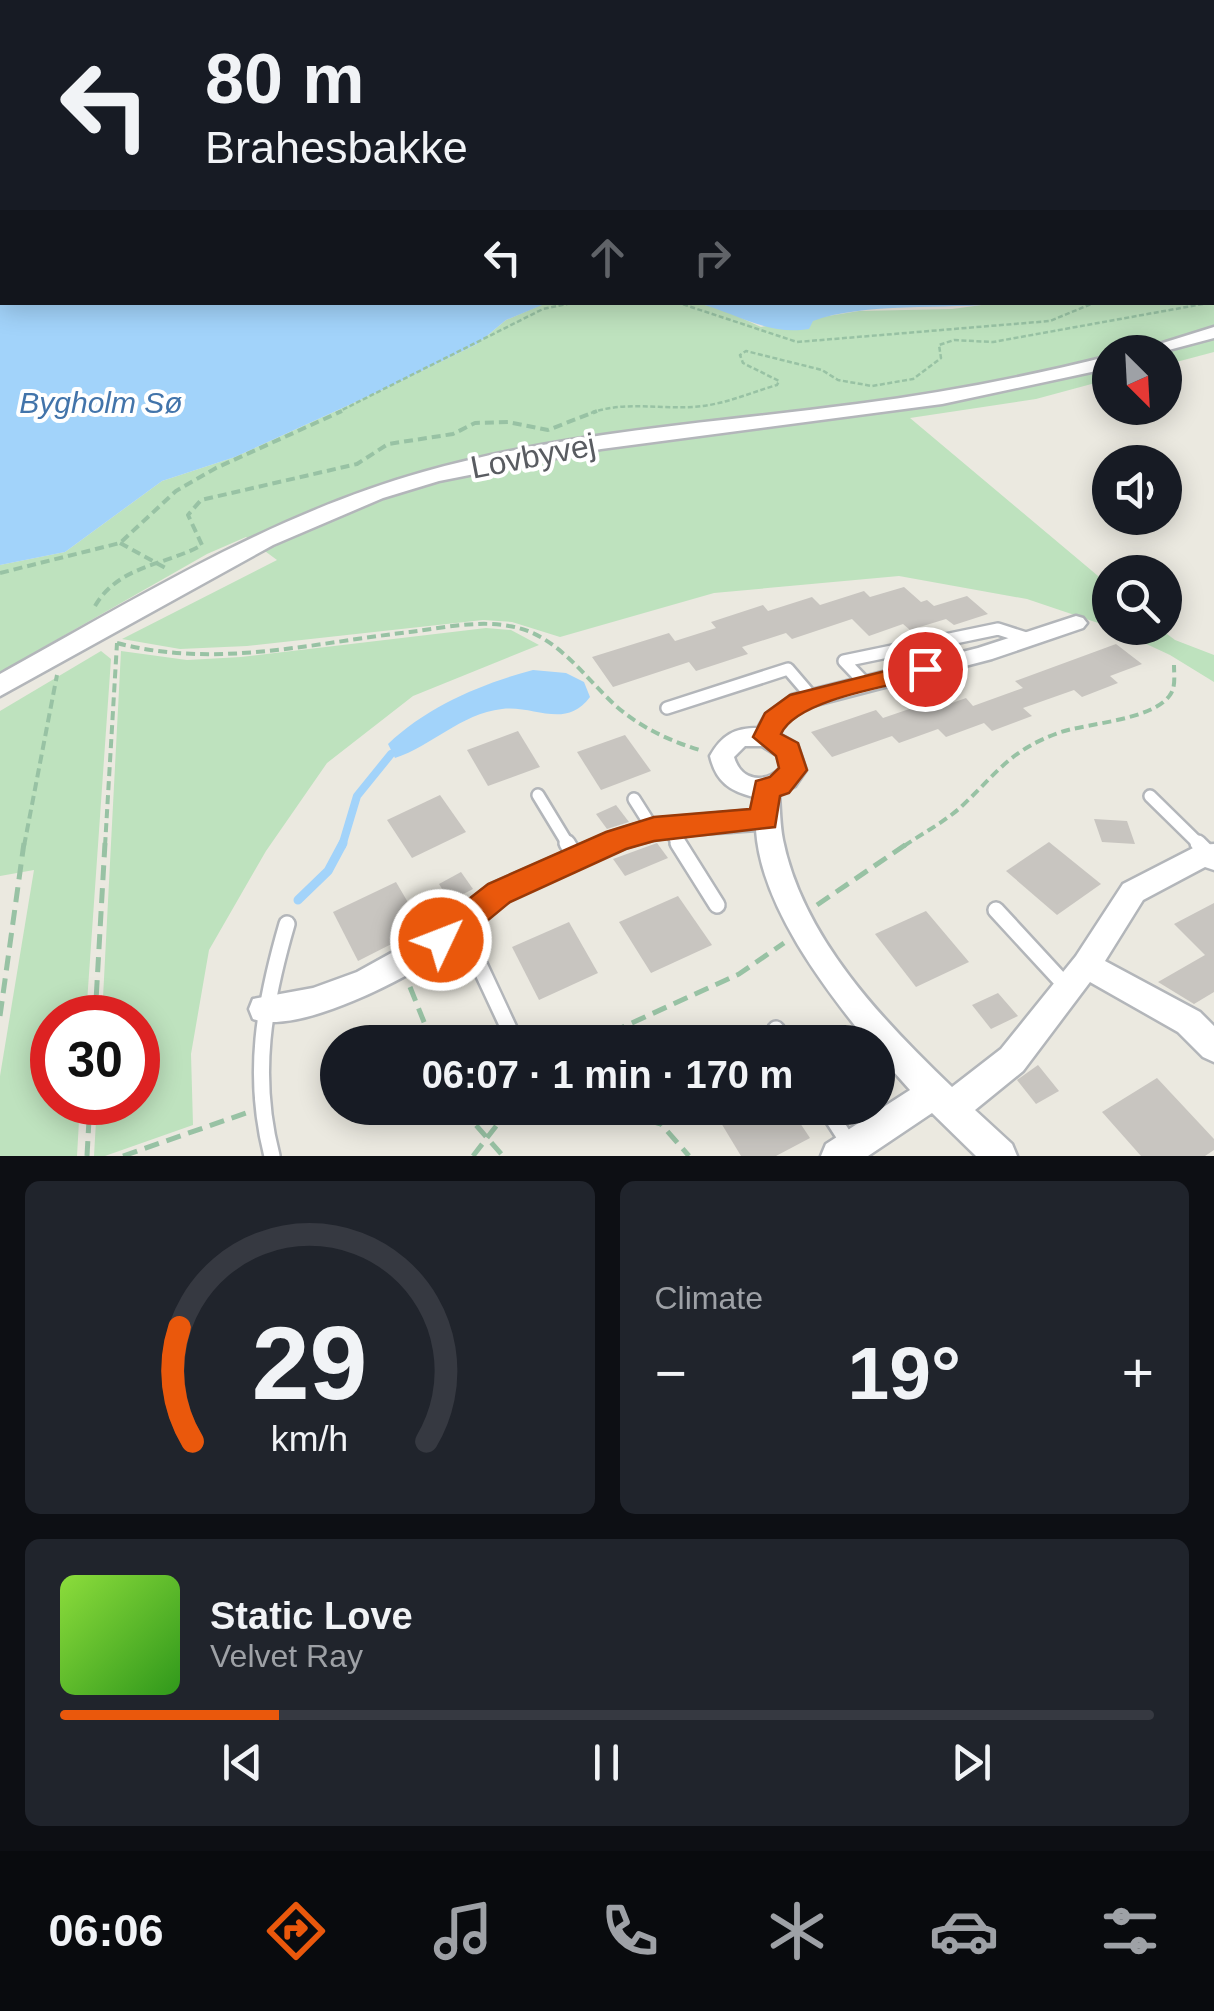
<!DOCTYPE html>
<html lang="en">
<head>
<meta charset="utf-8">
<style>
  body { margin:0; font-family:Helvetica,sans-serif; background:#20242c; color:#f1f3f6; height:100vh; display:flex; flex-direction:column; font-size:38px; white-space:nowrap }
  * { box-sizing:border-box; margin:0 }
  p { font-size:32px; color:#9ea1a6 }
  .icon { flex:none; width:55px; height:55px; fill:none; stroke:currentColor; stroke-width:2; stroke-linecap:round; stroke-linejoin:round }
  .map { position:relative; height:1156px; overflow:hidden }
  .panel { display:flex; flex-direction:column; gap:25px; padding:25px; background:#0d0f14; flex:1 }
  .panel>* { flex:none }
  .top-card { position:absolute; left:0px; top:0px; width:1215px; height:305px; box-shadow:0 5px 25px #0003; background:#171b24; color:#f1f3f6; overflow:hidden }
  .needle { width:65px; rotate:156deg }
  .tools { position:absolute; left:1092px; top:335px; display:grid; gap:20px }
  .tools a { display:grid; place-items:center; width:90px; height:90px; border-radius:50%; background:#171b24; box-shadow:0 5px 25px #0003; font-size:50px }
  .speed { position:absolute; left:30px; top:995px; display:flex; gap:20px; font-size:50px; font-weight:700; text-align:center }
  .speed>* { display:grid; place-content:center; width:130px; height:130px; border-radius:50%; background:#171b24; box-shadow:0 5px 25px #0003; line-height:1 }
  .speed .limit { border:15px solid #d22; background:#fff; color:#111 }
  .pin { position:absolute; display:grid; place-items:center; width:85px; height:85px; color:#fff; margin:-42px; border:5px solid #fff; border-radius:50%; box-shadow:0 2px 10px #0007 }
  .me { position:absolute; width:110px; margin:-55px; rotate:47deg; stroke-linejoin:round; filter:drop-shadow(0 0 8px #0008) }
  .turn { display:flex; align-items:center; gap:35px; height:210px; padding:0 40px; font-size:45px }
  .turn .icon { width:130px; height:130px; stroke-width:2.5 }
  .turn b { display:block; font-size:70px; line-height:85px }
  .lanes { display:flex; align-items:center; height:95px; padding:0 40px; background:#0003; justify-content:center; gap:50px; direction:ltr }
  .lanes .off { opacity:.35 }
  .big { font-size:75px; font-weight:800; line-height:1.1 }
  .panel .tile { flex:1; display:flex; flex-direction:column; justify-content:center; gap:15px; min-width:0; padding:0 35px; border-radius:15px; background:#20242c }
  .panel .dial { align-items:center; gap:0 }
  .dial svg { height:260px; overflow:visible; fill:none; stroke:#363941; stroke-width:7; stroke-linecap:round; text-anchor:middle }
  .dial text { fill:#f1f3f6; stroke:none }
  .song { display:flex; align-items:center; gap:30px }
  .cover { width:120px; height:120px; border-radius:15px; background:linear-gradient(135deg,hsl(90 70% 55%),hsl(110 70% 35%)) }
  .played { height:10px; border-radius:5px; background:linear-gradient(90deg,#ea580c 20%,#363941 20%) }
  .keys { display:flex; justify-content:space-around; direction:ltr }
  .heat { display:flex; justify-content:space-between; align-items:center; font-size:55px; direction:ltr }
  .panel .tiles { flex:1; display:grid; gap:25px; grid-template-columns:1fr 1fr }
  .tile:last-child { grid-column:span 2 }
  .trip { position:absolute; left:320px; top:1025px; width:575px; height:100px; border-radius:50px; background:#171b24; box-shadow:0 5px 25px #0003; font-weight:800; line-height:100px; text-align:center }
  .tabs { display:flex; height:160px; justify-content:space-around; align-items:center; background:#090b0e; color:#9ea1a6 }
  .tabs .icon { width:70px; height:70px }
  .tabs .on { color:#ea580c }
  .tabs b { font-size:45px; color:#f1f3f6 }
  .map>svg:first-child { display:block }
  .green { fill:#bee2be }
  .water { fill:#a2d3fa }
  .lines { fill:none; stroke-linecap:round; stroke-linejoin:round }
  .stream-far1 { stroke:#a2d3fa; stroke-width:8 }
  .stream { stroke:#a2d3fa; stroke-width:9 }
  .building { fill:#c8c5c0 }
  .service-far1-casing { stroke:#b3b6ba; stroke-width:16 }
  .service-casing { stroke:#b3b6ba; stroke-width:20 }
  .minor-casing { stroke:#b3b6ba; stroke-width:5 }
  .tertiary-casing { stroke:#b3b6ba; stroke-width:5 }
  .path-far2 { stroke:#98c2a4; stroke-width:2.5; stroke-dasharray:5 2.5; stroke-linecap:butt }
  .path-far1 { stroke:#98c2a4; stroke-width:4; stroke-dasharray:9 5; stroke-linecap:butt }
  .path { stroke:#98c2a4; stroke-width:5; stroke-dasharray:15 8; stroke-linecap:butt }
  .service-far1 { stroke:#fff; stroke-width:11 }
  .service { stroke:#fff; stroke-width:15 }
  .minor { fill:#fff; fill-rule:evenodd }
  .tertiary { fill:#fff; fill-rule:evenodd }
  .route { fill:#ea580c; stroke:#983908; stroke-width:2.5 }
  .labels { text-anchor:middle; stroke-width:8; stroke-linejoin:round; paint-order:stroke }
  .far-water-label { font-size:30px; font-style:italic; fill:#4274aa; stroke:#fff }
  .street-label { font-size:32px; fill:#595c61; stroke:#fff }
</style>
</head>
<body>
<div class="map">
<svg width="1214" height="1156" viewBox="0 0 1214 1156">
  <rect width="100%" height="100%" fill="#ebe9e0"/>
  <g class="green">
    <path d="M1214,149V352L1165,365V352H1110V379L1036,399L910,418L1110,586V627L1027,599L899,576L714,593L560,637L512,622L483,620L247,646L180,649L122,639L277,560L246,537L207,554L0,672V565L65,552L162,481L235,457L393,385L477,344L506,320L548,302L697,303L724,310L761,327L859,311L952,309L1004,302H1212Z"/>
    <path d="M486,628L511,630L539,645L413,696L327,763L266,851L209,950L191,1054L193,1125L105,1156H94L97,1103L138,1102V1018L102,1017L121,651L187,660L241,657Z"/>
    <path d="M1112,628H1159L1175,640L1214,655V682L1170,655Z"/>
    <path d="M101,651L111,659L86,1017L52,1018V1102L80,1103L77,1156H0V1076L34,870L0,876V711Z"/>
  </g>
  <g class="water">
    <path d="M0,236L2,302L547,303L506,320L477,344L393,385L235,457L162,481L65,552L0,565Z"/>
    <path d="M697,303H1004C946,310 863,302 813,321L809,329C767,336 737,313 697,303Z"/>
    <path d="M533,670L566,673L584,682L590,697C565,730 535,705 502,709C460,714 432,746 395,758L388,744C428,706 481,684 533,670Z"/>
  </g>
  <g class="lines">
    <path class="stream-far1" d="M342,846L357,796L391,754"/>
    <path class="stream" d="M298,900L328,871L343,843"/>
  </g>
  <g class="building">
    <path d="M904,587L921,602L927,600L934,606L967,596L988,614L954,625L946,619L910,630L903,624L869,636L852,619L792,639L786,633L742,647L748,654L696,671L689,662L613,687L592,657L669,633L675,641L716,628L711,622L763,605L768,611L812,597L820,605L864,591L870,597Z"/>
    <path d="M1116,644L1142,664L1110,676L1118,683L1082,697L1074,690L1023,708L1032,716L992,731L984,723L946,737L938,729L899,743L892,736L832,757L811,732L876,710L883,718L921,705L927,712L966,698L973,706L1023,688L1015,681Z"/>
    <path d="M518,731L540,767L488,786L467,750Z"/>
    <path d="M625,735L651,771L601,790L577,752Z"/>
    <path d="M440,795L466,832L412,858L387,820Z"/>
    <path d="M616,805L629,822L607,829L596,814Z"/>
    <path d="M1094,819L1127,821L1135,844L1102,842Z"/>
    <path d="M1049,842L1101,884L1057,915L1006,871Z"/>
    <path d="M657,843L668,858L625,876L613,859Z"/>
    <path d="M461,872L473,889L450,901L439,884Z"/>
    <path d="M396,882L423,928L358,961L333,912Z"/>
    <path d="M678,896L712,945L651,973L619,922Z"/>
    <path d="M1214,903V992L1194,1004L1158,982L1205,955L1174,924Z"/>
    <path d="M926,911L969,962L916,987L875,934Z"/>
    <path d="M569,922L598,973L539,1000L512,947Z"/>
    <path d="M461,952L470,974L447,984L438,962Z"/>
    <path d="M998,993L1018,1016L991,1029L972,1005Z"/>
    <path d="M1038,1065L1059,1091L1036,1104L1017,1080Z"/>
    <path d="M1157,1078L1214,1139V1150L1205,1156H1141L1102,1112Z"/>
    <path d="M712,1108H790L810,1138L776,1156H741Z"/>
  </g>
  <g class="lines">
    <g class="service-far1-casing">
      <g id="service-far1">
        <path d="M866,684L844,661L998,629L1026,638"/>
        <path d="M667,708L788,669L812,697"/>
        <path d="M538,795L569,846"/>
        <path d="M1150,796L1201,846"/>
        <path d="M634,799L653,829"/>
        <path d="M668,827L680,846"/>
      </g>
    </g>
    <g class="service-casing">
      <g id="service">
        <path d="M567,843L575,856"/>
        <path d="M678,843L717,905"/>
        <path d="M1198,843L1208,853"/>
        <path d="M996,910L1067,987"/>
        <path d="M462,928L511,1033"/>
        <path d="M776,1029L785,1042"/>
        <path d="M826,1108L848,1142"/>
        <path d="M272,1156C251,1075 264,1003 287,924"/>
      </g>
    </g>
    <g class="minor-casing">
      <g id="minor">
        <rect x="0" y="202" width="2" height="6"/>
        <path d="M1076,616L1083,618L1087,623L1083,628L992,659L808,707L783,725L779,734L797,744L806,770L795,786L779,794C780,809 780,825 783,840C803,938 883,1021 952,1087L1001,1049L1076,956L1123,884L1199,845L1214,844V870L1205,867L1143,900L1105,961L1200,1012L1214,1026V1062L1203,1057L1178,1032L1090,982L1023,1071L975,1110L1012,1144L1017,1156H976L932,1113L868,1156H821L826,1144L910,1090L878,1054V1042H868C822,985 761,905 756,830C714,834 668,833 628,847C595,859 539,883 509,901C488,914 471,935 450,949C411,976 299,1036 253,1019L249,1009L253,999L313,988L357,972L431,931L489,885L608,833L653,819L755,810L754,797C730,791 716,782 710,756C722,735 734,728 758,728L766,714L792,695L978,648ZM745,746H762L777,755L781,768C764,784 741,781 734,757Z"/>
      </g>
    </g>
    <g class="tertiary-casing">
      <g id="tertiary">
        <path d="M1214,327V338L1161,352H1134Z"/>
        <path d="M1110,356V368L942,404L601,449L439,481L383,498L273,545L0,696V674C137,598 271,515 423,472C564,432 712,423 857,404C942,393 1026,377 1110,356Z"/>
      </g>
    </g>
    <g class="path-far2">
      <path d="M676,302L797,342L1050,321L1096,302"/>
      <path d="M336,413L543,309L576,302"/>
      <path d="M591,413C623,401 659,409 693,407C724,405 749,393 777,385L779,381L743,363L740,355L746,351L822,370L838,380L872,386L913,379L941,358L939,345L954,340L993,342L1214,302"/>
    </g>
    <g class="path-far1">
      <path d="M120,543L169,570"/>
      <path d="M0,573L120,543L176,491L216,468L342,411"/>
      <path d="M95,606C119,565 164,566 202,545L188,515L201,500L357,464L388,444L453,434L475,423L508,422L548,430L597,411"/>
      <path d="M117,643C215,669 312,643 410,632C442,628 477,620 509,626C556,633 583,676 616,706C641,728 672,742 703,751"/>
      <path d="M24,846L57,675"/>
      <path d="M105,846L117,643"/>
      <path d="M904,846C923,833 946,821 962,806C999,771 1010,750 1061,732C1089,723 1153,720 1170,695C1176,687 1174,675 1174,665"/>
    </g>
    <g class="path">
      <path d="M817,905L908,843"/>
      <path d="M410,987L432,1042"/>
      <path d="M0,1016L24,843"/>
      <path d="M95,1018L105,843"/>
      <path d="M530,1030L538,1042"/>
      <path d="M590,1042L739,974L784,943"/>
      <path d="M461,1108L503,1156"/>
      <path d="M604,1108L661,1124L689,1156"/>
      <path d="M87,1156L90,1102"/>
      <path d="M123,1156L246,1113"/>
      <path d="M473,1156L510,1108"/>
    </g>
    <use href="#service-far1" class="service-far1"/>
    <use href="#service" class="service"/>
    <use href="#minor" class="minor"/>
    <use href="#tertiary" class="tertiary"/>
  </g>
  <linearGradient id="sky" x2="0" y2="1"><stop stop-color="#8cc0ef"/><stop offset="0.48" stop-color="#f6f5f1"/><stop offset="1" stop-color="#f6f5f1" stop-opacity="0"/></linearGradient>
  <rect width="1214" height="311" fill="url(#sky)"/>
  <path class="route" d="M925,661L934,663L938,669L934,675C897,685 797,698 781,734L798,743L807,770L789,793L780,796L775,827L654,841L626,849L510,902L452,950L441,954L429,950L424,940L429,930L488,884L606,832L654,817L750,809L756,781L770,777L779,768L776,756L753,737L765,713L790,695Z"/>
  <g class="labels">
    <g class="far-water-label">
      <text x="101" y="413">Bygholm Sø</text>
    </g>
    <g class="street-label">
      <text transform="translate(533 456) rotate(-11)" y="11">Lovbyvej</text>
    </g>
  </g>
</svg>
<div class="tools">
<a><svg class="needle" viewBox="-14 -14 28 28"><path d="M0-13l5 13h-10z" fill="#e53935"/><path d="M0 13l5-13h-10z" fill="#9ea1a6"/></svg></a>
<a><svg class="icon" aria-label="sound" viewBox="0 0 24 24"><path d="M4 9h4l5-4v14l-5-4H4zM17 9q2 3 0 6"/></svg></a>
<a><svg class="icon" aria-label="search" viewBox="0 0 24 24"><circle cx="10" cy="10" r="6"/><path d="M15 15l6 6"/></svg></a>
</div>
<div class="speed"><div class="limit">30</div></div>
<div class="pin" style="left:925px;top:669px;background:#d93025"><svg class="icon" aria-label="arrive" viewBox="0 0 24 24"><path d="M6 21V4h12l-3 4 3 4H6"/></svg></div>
<svg class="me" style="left:441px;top:940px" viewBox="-20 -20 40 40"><circle r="17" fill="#ea580c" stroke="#fff" stroke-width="3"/><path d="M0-11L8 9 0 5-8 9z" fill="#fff"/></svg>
<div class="trip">06:07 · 1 min · 170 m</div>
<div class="top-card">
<div class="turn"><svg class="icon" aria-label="left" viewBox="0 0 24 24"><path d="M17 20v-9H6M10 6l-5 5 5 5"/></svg><div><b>80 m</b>Brahesbakke</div></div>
<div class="lanes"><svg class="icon" aria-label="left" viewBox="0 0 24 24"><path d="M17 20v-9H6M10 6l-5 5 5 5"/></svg><svg class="icon off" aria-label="ahead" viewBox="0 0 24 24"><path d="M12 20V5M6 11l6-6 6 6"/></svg><svg class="icon off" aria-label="right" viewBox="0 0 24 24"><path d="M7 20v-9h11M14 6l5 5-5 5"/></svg></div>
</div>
</div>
<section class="panel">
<div class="tiles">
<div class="tile dial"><svg viewBox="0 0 100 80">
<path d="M14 69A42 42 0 1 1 86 69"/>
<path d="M14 69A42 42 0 0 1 10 34" stroke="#ea580c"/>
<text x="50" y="56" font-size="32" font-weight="700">29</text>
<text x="50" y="72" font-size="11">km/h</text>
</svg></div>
<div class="tile"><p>Climate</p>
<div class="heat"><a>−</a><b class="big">19°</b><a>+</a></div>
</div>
<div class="tile">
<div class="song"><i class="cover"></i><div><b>Static Love</b><p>Velvet Ray</p></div></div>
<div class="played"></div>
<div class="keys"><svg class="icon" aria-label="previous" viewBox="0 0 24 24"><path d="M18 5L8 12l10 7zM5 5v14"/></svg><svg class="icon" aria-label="pause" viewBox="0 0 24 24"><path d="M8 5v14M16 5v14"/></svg><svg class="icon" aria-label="next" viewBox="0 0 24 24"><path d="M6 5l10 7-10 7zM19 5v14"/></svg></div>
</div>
</div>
</section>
<nav class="tabs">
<b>06:06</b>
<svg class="icon on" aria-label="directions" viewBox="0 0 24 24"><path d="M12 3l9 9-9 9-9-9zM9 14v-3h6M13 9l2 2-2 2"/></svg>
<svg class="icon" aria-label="music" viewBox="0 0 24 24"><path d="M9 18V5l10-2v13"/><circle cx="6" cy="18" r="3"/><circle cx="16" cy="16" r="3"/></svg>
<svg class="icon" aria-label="phone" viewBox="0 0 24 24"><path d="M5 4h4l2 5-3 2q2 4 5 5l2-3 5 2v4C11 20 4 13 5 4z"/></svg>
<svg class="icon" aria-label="climate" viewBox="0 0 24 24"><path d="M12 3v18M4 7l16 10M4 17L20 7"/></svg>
<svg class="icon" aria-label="car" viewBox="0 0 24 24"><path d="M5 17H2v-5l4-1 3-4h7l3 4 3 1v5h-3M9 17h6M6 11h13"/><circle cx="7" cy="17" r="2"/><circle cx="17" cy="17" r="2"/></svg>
<svg class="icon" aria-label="filters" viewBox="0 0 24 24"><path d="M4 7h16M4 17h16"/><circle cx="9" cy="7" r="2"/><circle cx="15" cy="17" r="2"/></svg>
</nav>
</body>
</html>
